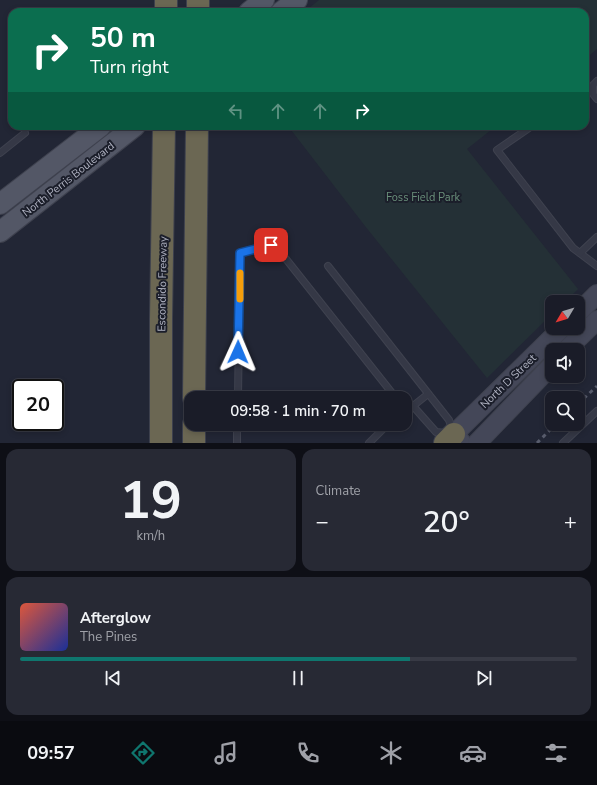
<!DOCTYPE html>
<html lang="en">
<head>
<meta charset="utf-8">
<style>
  body { margin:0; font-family:"Nunito Sans",sans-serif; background:#272934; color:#f1f3f6; height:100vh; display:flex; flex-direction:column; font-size:15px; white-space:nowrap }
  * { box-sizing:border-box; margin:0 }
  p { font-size:13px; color:#9fa1a8 }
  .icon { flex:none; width:22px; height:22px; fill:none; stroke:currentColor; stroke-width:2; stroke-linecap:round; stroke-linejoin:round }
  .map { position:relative; height:443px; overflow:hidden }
  .panel { display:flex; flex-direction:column; gap:6px; padding:6px; background:#0e0f16; flex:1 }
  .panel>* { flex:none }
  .top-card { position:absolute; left:8px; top:8px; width:581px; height:122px; border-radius:12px; box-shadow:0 2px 6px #0003,0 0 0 1px #383a45; background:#0b6e4f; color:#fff; overflow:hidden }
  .needle { width:26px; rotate:232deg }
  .tools { position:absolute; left:545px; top:295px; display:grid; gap:8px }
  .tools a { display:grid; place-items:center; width:40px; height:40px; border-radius:8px; background:#1a1c28; box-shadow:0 2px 6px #0003,0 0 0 1px #383a45; font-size:20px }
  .speed { position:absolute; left:12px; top:379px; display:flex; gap:8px; font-size:20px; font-weight:700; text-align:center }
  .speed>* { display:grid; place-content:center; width:52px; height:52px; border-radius:50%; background:#1a1c28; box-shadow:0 2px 6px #0003,0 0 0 1px #383a45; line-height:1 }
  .speed .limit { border:2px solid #111; border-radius:6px; background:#fff; color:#111 }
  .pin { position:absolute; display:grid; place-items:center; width:34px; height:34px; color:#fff; margin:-17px; border-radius:8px; box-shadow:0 2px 6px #0006 }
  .me { position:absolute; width:44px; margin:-22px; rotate:1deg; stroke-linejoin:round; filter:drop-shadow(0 0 3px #0008) }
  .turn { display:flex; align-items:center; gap:14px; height:84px; padding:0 16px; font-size:18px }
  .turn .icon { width:52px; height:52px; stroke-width:2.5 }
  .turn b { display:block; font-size:28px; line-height:34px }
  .lanes { display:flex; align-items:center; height:38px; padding:0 16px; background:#0003; justify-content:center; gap:20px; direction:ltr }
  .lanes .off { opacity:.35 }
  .big { font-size:30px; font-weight:600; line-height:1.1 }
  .panel .card { flex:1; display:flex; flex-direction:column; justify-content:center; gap:6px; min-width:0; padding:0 14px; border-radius:12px; background:#272934 }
  .panel .dial { align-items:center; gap:0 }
  .dial b { font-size:52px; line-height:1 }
  .song { display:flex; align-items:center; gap:12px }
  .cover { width:48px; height:48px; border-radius:6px; background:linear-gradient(135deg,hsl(10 70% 55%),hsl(230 70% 35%)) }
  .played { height:4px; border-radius:2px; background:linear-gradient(90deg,#0f766e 70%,#383a45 70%) }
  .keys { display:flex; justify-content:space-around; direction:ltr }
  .heat { display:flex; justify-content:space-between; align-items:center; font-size:22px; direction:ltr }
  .panel .tiles { flex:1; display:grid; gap:6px; grid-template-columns:1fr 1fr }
  .card:last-child { grid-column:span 2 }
  .trip { position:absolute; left:184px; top:391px; width:228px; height:40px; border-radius:12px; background:#1a1c28; box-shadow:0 2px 6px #0003,0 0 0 1px #383a45; font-weight:600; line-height:40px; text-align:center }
  .tabs { display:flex; height:64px; justify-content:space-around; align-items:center; background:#0a0b10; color:#9fa1a8 }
  .tabs .icon { width:28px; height:28px }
  .tabs .active { color:#0f766e }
  .tabs b { font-size:18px; color:#f1f3f6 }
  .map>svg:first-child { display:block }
  .green { fill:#243036 }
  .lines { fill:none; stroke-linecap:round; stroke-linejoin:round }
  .lane-casing { stroke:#3f424f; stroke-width:8 }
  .secondary-casing { stroke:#3f424f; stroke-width:20 }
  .primary-casing { stroke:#3f424f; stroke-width:22 }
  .highway-casing { stroke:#3d404d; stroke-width:24 }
  .lane { stroke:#353846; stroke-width:6 }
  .secondary { stroke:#444758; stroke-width:18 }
  .primary { stroke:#535766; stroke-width:20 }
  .highway { stroke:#6b6753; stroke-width:22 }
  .rail { stroke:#585c6c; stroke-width:3; stroke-dasharray:4 4; stroke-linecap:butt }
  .route-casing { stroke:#114b97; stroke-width:10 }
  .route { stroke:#1a73e8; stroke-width:7 }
  .slow { stroke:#f59e0b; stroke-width:7 }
  .labels { text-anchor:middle; stroke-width:4; stroke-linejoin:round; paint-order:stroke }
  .street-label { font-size:11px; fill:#b0b3c2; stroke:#1b1e2a }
  .park-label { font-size:11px; fill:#6a907b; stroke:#1b1e2a }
</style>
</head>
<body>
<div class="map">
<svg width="597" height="443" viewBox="0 0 597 443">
  <rect width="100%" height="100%" fill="#222635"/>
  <g class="green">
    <path d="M319,0H597V49L585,59V12H304Z"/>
    <path d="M288,126H496L467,149L578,289L565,302H552V314L487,378L365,226Z"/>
  </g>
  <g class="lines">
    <g class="lane-casing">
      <g id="lane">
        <path d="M597,81L593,85V94L597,99"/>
        <path d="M532,126L497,150L573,248L597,266"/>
        <path d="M0,153L25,133"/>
        <path d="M580,253L597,237"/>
        <path d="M328,266L449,420L453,432"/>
        <path d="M238,398L240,253L271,245L286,259L396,398"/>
        <path d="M405,406H413L428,394"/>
        <path d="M413,406L436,432L447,433"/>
        <path d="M237,443V424"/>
        <path d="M369,443L388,424"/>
        <path d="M563,443L597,411"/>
      </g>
    </g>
    <g class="secondary-casing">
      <g id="secondary">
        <path d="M578,313L597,294"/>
        <path d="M566,350L597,320"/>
        <path d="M462,443L454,434L562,328"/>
        <path d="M477,443L552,365"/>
      </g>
    </g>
    <g class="primary-casing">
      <g id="primary">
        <path d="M249,12L264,0"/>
        <path d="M281,12L297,0"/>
        <path d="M0,204L101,126"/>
        <path d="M0,232L135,126"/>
      </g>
    </g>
    <g class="highway-casing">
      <g id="highway">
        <path d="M166,12V0"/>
        <path d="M198,12V0"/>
        <path d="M194,398L197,126"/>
        <path d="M194,424V443"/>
        <path d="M161,443V319L164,126"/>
        <path d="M445,443L454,434"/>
      </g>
    </g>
    <use href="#lane" class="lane"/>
    <use href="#secondary" class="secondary"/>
    <use href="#primary" class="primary"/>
    <use href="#highway" class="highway"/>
    <g class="rail">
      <path d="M578,404L597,386"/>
      <path d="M537,443L556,424"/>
    </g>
  </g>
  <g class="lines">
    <g class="route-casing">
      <path id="route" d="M238,352L240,253L271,245"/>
    </g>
    <use href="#route" class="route"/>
    <path class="slow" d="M240,299V273"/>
  </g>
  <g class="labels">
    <g class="street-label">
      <text transform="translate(68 179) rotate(-38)" y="4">North Perris Boulevard</text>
      <text transform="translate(162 284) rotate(-89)" y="4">Escondido Freeway</text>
      <text transform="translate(508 381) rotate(-44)" y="4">North D Street</text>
    </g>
    <g class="park-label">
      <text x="423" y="201">Foss Field Park</text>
    </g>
  </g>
</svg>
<div class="tools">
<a><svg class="needle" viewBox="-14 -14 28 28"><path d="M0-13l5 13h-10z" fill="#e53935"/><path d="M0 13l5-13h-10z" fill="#9fa1a8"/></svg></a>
<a><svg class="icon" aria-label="sound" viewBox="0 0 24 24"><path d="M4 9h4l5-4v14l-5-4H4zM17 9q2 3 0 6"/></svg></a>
<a><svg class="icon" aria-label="search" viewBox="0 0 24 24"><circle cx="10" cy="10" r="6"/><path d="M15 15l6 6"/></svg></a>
</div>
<div class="speed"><div class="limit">20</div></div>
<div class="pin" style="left:271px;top:245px;background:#d93025"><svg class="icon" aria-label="arrive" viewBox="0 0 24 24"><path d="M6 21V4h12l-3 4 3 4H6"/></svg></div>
<svg class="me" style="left:238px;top:352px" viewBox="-20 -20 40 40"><path d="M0-17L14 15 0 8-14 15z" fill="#1a73e8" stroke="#fff" stroke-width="4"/></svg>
<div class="trip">09:58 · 1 min · 70 m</div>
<div class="top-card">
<div class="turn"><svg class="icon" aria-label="right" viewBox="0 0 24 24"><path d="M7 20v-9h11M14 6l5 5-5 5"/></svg><div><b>50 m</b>Turn right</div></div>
<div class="lanes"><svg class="icon off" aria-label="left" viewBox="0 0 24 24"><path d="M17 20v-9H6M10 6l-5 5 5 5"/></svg><svg class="icon off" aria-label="ahead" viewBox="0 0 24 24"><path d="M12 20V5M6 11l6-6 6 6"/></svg><svg class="icon off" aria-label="ahead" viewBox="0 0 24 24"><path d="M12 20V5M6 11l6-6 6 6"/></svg><svg class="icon" aria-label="right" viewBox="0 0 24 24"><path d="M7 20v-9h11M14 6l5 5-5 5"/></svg></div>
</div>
</div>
<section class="panel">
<div class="tiles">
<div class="card dial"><b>19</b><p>km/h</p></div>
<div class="card"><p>Climate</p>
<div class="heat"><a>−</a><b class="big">20°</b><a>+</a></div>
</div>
<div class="card">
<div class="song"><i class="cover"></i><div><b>Afterglow</b><p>The Pines</p></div></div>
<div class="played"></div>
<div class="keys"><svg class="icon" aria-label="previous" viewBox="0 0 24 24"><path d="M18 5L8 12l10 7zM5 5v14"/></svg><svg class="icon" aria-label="pause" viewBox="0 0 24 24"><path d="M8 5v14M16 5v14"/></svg><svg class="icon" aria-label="next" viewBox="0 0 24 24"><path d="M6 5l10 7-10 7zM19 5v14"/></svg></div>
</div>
</div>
</section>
<nav class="tabs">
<b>09:57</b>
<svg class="icon active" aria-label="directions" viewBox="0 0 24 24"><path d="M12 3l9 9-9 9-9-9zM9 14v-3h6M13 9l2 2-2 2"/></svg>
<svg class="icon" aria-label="music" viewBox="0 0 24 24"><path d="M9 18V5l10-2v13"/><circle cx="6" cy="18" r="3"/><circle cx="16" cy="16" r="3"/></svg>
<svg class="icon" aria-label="phone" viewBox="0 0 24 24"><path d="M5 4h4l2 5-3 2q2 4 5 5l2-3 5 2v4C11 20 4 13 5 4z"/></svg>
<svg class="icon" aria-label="climate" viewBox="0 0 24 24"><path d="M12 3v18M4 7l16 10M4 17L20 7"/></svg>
<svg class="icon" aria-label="car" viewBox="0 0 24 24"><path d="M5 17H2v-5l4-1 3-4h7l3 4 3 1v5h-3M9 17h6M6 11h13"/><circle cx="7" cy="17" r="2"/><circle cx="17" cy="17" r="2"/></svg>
<svg class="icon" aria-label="filters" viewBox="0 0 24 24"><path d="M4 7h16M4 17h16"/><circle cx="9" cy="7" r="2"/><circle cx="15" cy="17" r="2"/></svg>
</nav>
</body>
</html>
